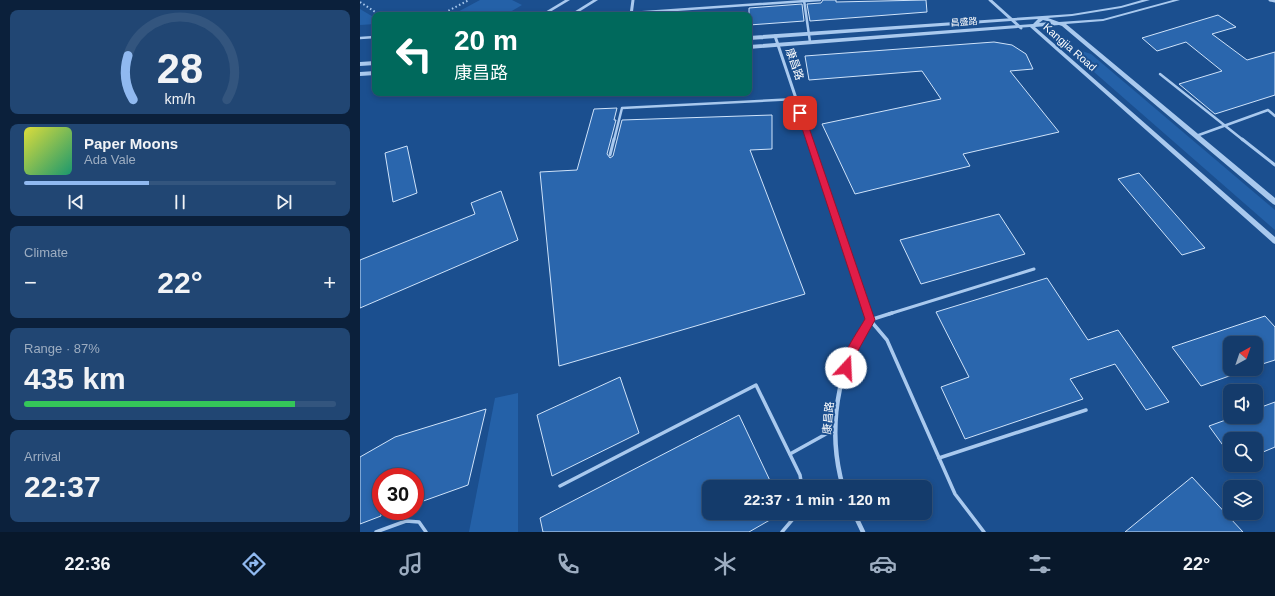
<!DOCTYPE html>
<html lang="en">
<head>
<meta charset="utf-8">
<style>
  body { margin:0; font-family:Arial,"Noto Sans SC",sans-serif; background:#214673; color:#f1f3f6; height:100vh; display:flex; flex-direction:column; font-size:15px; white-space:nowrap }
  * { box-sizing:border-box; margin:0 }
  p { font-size:13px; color:#9dadc1 }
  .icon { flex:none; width:22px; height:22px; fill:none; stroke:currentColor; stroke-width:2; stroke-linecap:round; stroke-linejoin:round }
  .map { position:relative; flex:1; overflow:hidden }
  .panel { display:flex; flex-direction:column; gap:10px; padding:10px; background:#0b203b; width:360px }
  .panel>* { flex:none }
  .top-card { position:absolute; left:12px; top:12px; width:380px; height:84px; border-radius:8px; box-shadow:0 2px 6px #0003,0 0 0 1px #33557e; background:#00695c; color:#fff; overflow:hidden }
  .needle { width:26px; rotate:40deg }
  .buttons { position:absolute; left:863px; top:336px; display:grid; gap:8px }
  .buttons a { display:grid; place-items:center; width:40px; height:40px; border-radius:8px; background:#143b6b; box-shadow:0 2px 6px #0003,0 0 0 1px #33557e; font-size:20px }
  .speed { position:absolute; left:12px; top:468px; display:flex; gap:8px; font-size:20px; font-weight:700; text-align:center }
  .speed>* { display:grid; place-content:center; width:52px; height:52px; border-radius:50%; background:#143b6b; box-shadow:0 2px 6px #0003,0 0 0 1px #33557e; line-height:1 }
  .speed .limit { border:6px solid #d22; background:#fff; color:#111 }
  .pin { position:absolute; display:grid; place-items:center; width:34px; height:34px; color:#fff; margin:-17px; border-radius:8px; box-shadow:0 2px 6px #0006 }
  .me { position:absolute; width:44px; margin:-22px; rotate:20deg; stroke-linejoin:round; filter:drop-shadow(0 0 3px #0008) }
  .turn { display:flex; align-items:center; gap:14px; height:84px; padding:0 16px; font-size:18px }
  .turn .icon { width:52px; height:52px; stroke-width:2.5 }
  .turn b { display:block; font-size:28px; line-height:34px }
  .big { font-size:30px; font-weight:800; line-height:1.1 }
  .panel .widget { flex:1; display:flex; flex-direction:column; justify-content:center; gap:6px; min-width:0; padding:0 14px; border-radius:8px; background:#214673 }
  .panel .dial { align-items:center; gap:0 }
  .dial svg { height:104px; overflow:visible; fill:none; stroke:#33557e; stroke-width:7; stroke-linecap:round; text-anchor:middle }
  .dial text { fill:#f1f3f6; stroke:none }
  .song { display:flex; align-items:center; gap:12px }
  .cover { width:48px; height:48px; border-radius:6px; background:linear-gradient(135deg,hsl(60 70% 55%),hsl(160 70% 35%)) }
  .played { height:4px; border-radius:2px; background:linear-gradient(90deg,#90b9f0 40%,#33557e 40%) }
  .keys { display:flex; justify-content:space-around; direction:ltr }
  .heat { display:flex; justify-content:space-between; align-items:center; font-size:22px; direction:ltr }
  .charge { height:6px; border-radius:3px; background:linear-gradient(90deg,#34c759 87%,#33557e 0) }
  .trip { position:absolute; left:342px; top:480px; width:230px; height:40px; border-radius:8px; background:#143b6b; box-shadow:0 2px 6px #0003,0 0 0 1px #33557e; font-weight:800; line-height:40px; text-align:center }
  .menu { display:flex; height:64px; justify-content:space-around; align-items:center; background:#08182b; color:#9dadc1 }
  .menu .icon { width:28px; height:28px }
  .menu .on { color:#90b9f0 }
  .menu b { font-size:18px; color:#f1f3f6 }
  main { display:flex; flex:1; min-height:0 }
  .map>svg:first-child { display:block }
  .green { fill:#2461a8 }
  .building { fill:#2a66ad; stroke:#cfe3fa }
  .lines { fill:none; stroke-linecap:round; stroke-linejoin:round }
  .path { stroke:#a9c9ee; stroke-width:2; stroke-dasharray:1.5 2.5; stroke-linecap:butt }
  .service-far2 { stroke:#a9c9ee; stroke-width:2.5 }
  .service-far1 { stroke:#a9c9ee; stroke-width:3 }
  .service { stroke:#a9c9ee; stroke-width:3.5 }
  .minor-far2 { stroke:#a9c9ee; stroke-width:3 }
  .minor-far1 { stroke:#a9c9ee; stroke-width:4 }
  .minor { stroke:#a9c9ee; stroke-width:4.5 }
  .tertiary { fill:#a9c9ee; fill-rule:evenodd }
  .route { fill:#e11d48; stroke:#92132f }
  .labels { text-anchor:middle; stroke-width:4; stroke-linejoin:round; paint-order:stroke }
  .far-street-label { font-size:9px; fill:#fff; stroke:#1b4f8f }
  .street-label { font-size:11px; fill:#fff; stroke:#1b4f8f }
</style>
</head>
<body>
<main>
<section class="panel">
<div class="widget dial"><svg viewBox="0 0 100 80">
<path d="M14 69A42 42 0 1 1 86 69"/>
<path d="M14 69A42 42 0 0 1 10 35" stroke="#90b9f0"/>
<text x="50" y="56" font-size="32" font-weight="700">28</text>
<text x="50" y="72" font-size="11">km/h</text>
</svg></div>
<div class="widget">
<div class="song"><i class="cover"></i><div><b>Paper Moons</b><p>Ada Vale</p></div></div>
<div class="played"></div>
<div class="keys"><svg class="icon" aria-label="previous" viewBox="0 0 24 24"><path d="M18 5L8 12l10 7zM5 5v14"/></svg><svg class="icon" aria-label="pause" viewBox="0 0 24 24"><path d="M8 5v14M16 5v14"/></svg><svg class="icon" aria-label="next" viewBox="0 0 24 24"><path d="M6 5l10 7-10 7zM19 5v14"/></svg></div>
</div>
<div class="widget"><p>Climate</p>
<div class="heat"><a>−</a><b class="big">22°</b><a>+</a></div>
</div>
<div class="widget"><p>Range · 87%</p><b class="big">435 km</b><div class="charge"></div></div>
<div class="widget"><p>Arrival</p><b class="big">22:37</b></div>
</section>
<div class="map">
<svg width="915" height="532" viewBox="0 0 915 532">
  <rect width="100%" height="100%" fill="#1b4f8f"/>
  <g class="green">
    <path d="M120,0H152L162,5L145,15H92Z"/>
    <path d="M0,9L15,18V24L0,25Z"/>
    <path d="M722,51L731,54L915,210V230L718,58L717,53Z"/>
    <path d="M158,393V532H109L135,398Z"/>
  </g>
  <g class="building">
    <path d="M463,0H476V2L566,0L567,12L450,21L447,4L461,3Z"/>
    <path d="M442,4L444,21L389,25V8Z"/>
    <path d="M858,15L876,27L852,34L887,60L915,52V95L855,114L819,84L862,71L826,42L797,51L782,38Z"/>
    <path d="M634,42L652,45L666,54L673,69L650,71L699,132L603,154L610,166L495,194L462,124L581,99L562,71L449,80L445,56Z"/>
    <path d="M257,108L254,120H256L247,154L250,158L253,156L262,120L412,115V149L390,150L445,294L199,366L180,172L217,170L234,109Z"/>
    <path d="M47,146L57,193L33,202L25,153Z"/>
    <path d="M779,173L845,248L822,255L758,179Z"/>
    <path d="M141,191L158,240L0,308V260L115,214L111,203Z"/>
    <path d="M639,214L665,254L561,284L540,240Z"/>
    <path d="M687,278L728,340L758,330L809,402L786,410L755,364L710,379L723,399L605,439L581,387L609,377L576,312Z"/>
    <path d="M905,316L915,327V360L896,366V343H870V369H889L841,386L812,347Z"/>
    <path d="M260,377L279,433L192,476L177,415Z"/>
    <path d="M915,402V447L896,455V439H870V455L849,426L874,417H896V409Z"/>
    <path d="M126,409L108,485L55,504V477H21V516L0,524V457L35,437Z"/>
    <path d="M379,415L413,487H349V513H422L389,532H183L180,518Z"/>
    <path d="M832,477L883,532H765Z"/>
  </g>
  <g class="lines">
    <g class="path">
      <path d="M0,2L20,15"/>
      <path d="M53,15L84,13L109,0"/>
    </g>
    <g class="service-far2">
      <path d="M444,0L450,42"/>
      <path d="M271,13L460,0"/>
      <path d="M0,38L15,37"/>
      <path d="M800,74L883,140"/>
      <path d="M836,136L908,110L915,116"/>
      <path d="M254,140L262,108L436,99"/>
    </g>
    <g class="service-far1">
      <path d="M882,139L915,165"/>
      <path d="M250,155L254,139"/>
      <path d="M529,314L674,269"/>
    </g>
    <g class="service">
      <path d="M532,313L510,320L527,340L595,494L624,532"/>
      <path d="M430,454L475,429"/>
      <path d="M579,458L726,410"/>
      <path d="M200,486L396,385L440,475L442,487"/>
      <path d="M16,532L46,521L59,522L66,532"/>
      <path d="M422,532L438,513"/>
    </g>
    <g class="minor-far2">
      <path d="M630,0L661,28"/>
      <path d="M910,0L915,1"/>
      <path d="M271,15L273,0"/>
      <path d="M415,36L450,140"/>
    </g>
    <path class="minor-far1" d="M449,139L508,314"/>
    <g class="minor">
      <path d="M483,487C467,431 476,368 510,320L508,313"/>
      <path d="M494,513L503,532"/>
    </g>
    <g class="tertiary">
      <path d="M205,0H210L185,15H180Z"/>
      <path d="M233,0H238L214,15H209Z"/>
      <path d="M782,0H790L761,8L712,16L688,18L699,22L743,19L813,0H820L743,21L706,24L915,198V205L913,204L702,26L699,25L675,27L915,237V244L913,243L670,27L389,49V45L673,24L678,19L389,40V36L712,14L761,6ZM683,20L691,22L679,23Z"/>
      <path d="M15,61V65L0,66V62Z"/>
      <path d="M15,71V75L0,76V72Z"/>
    </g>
  </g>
  <path class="route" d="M440,111L444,113L515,320L494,358L489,372L486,373L482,372C477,360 499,330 505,319L437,113Z"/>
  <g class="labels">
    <g class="far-street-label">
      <text transform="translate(604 22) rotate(-4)" y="3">昌盛路</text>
    </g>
    <g class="street-label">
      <text transform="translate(710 47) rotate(41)" y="4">Kangjia Road</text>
      <text transform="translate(435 64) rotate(71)" y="4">康昌路</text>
      <text transform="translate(468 418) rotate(-85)" y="4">康昌路</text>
    </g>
  </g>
</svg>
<div class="buttons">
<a><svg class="needle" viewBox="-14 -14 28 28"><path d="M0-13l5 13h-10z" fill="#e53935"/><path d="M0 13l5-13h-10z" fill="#9dadc1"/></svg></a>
<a><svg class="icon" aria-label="sound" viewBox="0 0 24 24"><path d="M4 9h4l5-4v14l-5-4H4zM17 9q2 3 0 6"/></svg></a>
<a><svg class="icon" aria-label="search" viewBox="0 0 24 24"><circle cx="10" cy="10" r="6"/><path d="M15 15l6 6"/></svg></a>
<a><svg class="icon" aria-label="layers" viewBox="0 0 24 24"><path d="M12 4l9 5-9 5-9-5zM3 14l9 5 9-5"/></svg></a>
</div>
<div class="speed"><div class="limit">30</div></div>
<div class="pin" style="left:440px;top:113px;background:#d93025"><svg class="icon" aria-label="arrive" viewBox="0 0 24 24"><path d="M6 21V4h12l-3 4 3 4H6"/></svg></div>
<svg class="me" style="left:486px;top:368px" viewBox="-20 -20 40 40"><circle r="19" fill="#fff"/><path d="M0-13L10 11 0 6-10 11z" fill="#e11d48"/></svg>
<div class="trip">22:37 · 1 min · 120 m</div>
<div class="top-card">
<div class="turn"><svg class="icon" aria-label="left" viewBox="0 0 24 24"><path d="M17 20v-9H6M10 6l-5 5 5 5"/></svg><div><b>20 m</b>康昌路</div></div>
</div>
</div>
</main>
<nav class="menu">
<b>22:36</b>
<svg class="icon on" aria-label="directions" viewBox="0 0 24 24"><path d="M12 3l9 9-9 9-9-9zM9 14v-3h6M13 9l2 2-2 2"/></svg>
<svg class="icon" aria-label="music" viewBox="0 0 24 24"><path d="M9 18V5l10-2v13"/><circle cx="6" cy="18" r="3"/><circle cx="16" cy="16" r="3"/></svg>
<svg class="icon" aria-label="phone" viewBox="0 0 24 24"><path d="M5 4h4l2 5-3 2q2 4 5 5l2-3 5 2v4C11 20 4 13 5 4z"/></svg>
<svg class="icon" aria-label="climate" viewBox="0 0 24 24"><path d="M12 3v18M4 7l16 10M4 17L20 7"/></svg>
<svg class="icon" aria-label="car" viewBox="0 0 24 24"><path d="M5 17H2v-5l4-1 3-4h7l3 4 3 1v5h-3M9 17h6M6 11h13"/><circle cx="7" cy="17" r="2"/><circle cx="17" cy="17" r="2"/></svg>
<svg class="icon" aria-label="filters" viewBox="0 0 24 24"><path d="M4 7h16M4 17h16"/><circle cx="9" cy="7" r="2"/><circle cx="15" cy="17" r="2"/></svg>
<b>22°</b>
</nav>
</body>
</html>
